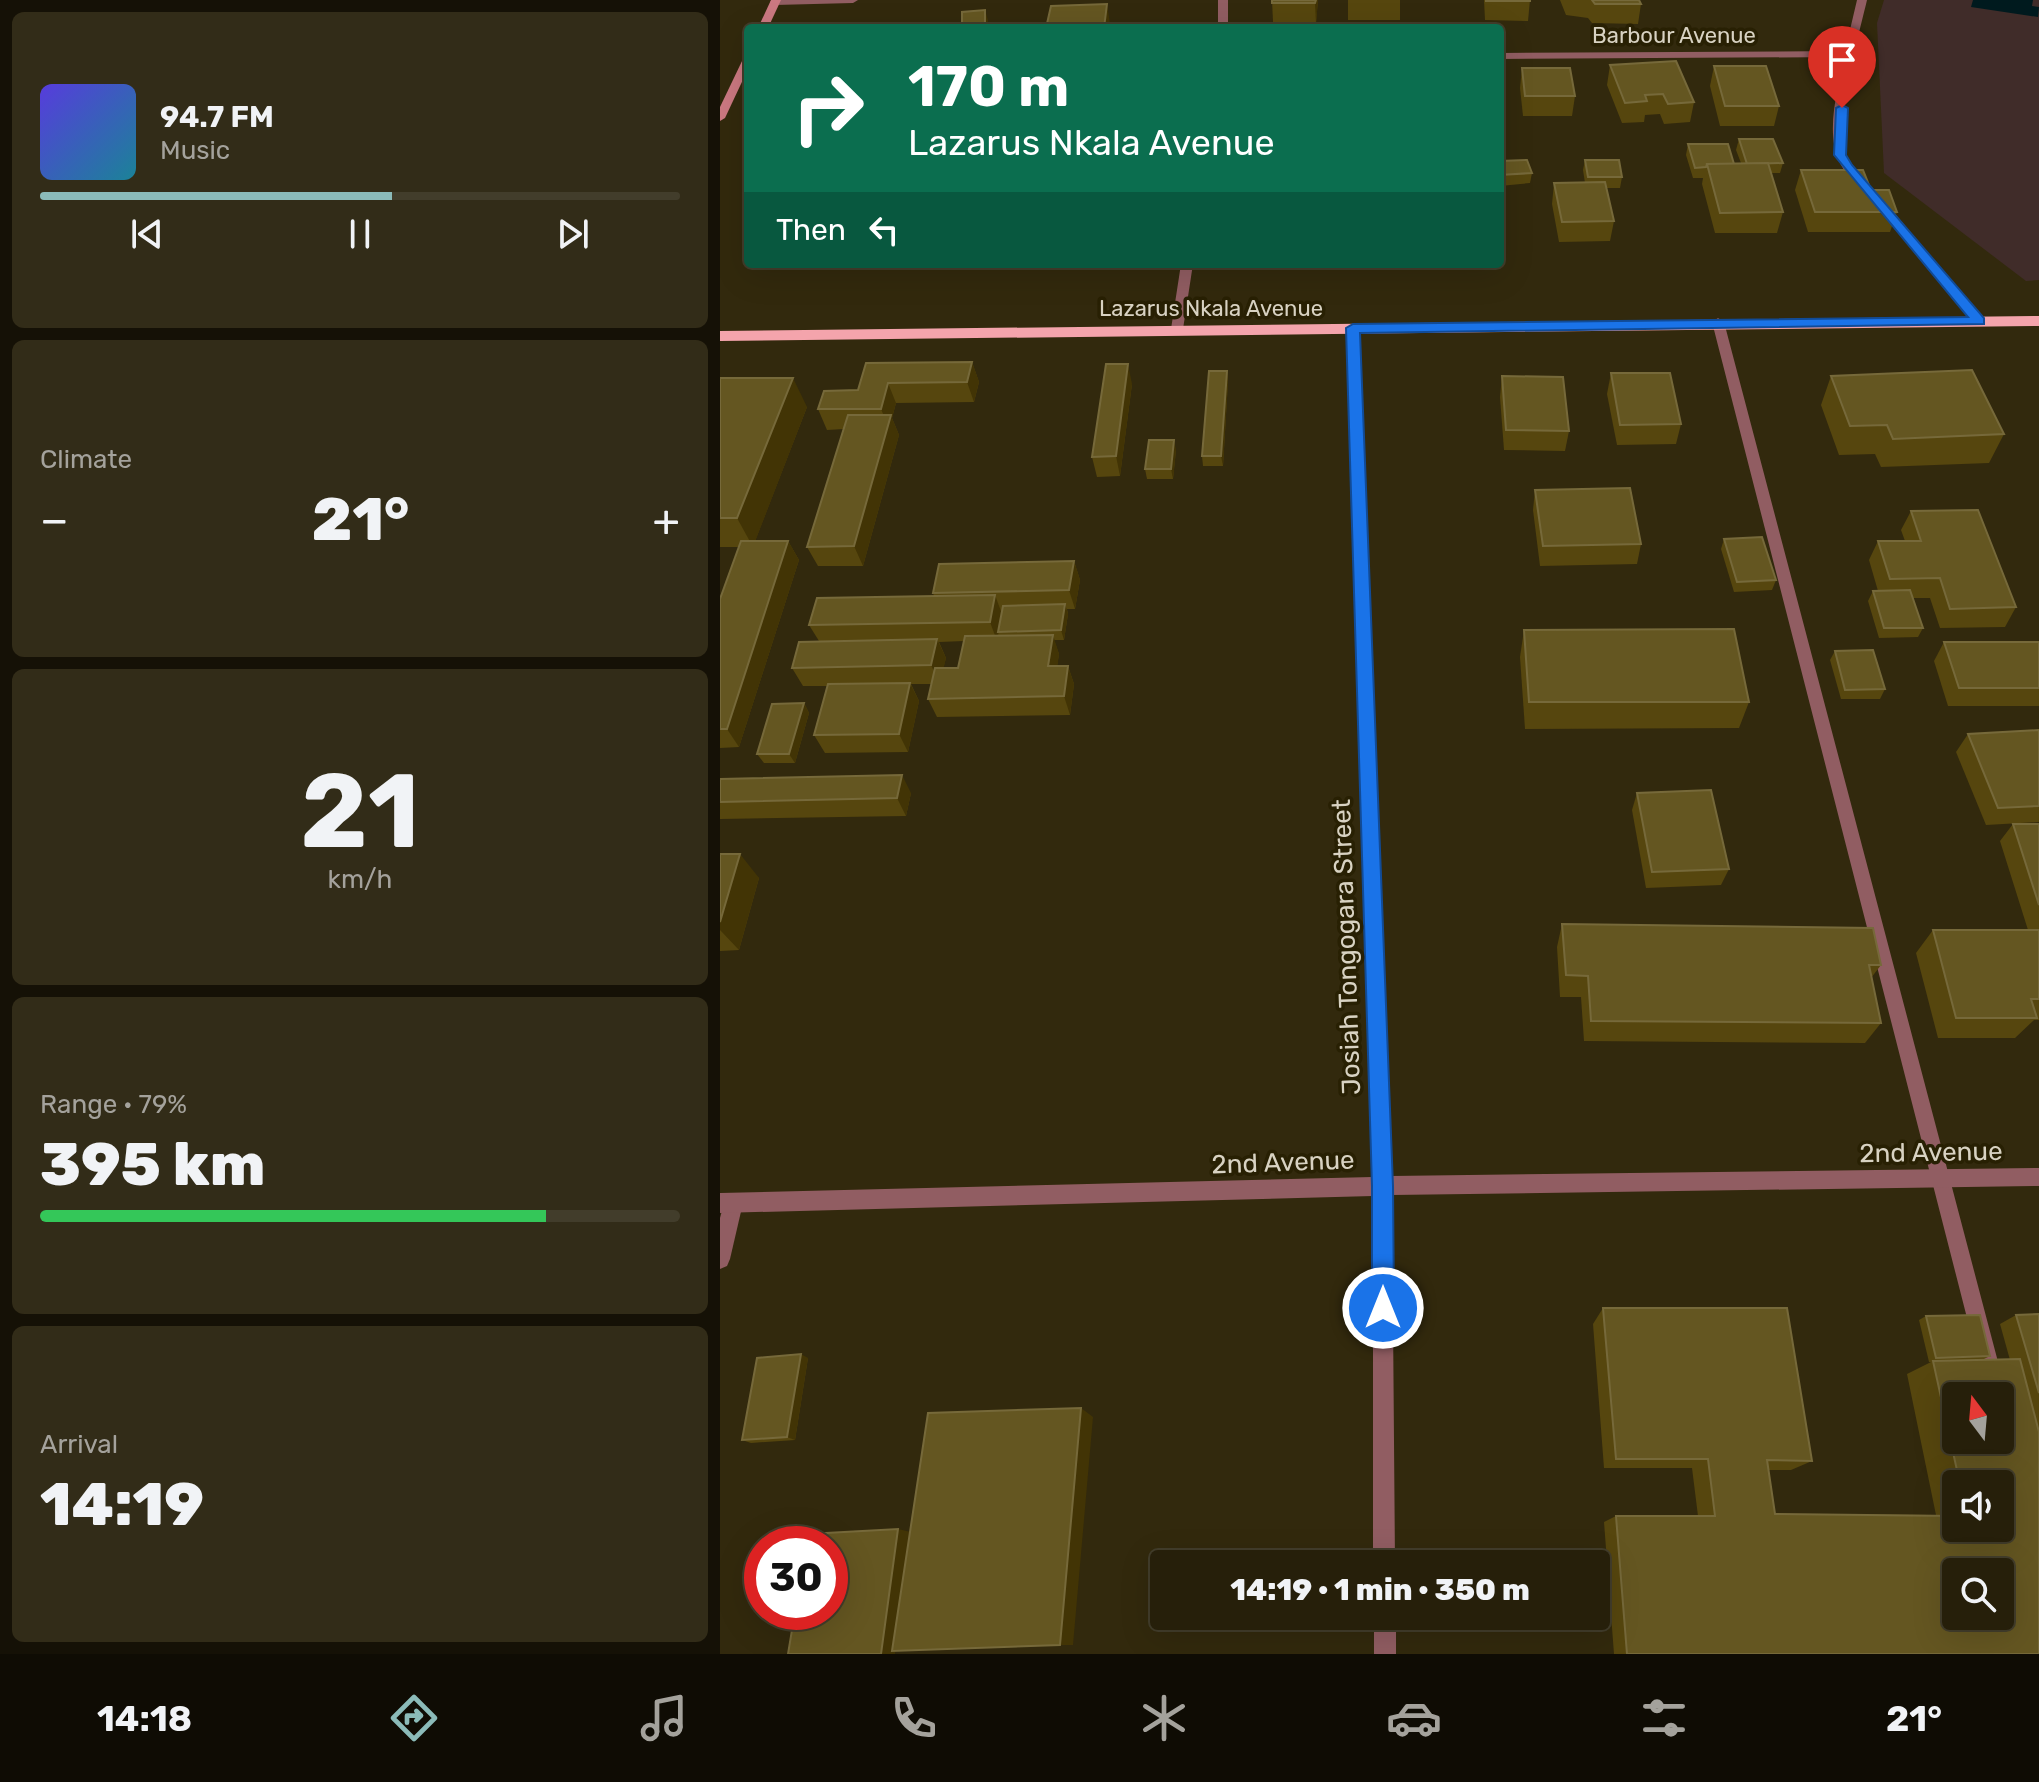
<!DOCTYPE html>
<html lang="en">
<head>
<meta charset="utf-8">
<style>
  body { margin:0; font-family:Rubik,sans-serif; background:#322c18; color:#f1f3f6; height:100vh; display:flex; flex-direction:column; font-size:30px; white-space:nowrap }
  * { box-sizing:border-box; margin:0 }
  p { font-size:26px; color:#a4a29c }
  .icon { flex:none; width:44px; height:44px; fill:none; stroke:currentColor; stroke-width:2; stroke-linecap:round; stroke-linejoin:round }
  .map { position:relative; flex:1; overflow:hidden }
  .drawer { display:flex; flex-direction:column; gap:12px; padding:12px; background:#151106; width:720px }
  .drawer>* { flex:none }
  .hud { position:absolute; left:24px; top:24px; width:760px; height:244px; border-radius:8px; box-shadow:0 8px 32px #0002,0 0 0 2px #423d2b; background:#0b6e4f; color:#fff; overflow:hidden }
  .needle { width:52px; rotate:344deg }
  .buttons { position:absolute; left:1222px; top:1382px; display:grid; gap:16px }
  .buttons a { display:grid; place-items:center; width:72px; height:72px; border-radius:8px; background:#261f0a; box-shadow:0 8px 32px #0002,0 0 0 2px #423d2b; font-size:40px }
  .speed { position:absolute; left:24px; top:1526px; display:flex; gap:16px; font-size:40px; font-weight:700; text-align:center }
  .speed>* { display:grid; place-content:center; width:104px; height:104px; border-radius:50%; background:#261f0a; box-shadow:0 8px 32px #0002,0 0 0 2px #423d2b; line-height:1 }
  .speed .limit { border:12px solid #d22; background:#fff; color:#111 }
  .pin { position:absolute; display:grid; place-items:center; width:68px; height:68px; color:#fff; margin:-82px -34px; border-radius:50% 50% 50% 0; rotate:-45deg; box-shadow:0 0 8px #0007 }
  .pin .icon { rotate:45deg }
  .me { position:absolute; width:88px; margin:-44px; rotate:0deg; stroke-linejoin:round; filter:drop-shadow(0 0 6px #0008) }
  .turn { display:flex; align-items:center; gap:28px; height:168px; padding:0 32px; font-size:36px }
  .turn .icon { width:104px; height:104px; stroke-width:2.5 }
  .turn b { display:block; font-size:56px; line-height:68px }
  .then { display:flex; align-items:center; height:76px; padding:0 32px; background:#0003; gap:16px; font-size:30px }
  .big { font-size:60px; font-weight:800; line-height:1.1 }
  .drawer .widget { flex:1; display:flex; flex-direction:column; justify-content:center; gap:12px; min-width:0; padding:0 28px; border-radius:12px; background:#322c18 }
  .drawer .dial { align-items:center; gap:0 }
  .dial b { font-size:104px; line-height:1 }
  .song { display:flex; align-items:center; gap:24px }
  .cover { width:96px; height:96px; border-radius:12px; background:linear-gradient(135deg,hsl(250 70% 55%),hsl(190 70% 35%)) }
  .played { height:8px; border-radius:4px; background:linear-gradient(90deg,#8bbbb9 55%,#423d2b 55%) }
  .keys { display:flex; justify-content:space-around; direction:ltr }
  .heat { display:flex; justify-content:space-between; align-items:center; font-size:44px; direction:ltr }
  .charge { height:12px; border-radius:6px; background:linear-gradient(90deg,#34c759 79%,#423d2b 0) }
  .trip { position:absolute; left:430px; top:1550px; width:460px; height:80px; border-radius:8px; background:#261f0a; box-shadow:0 8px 32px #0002,0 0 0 2px #423d2b; font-weight:800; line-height:80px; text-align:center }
  .menu { display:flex; height:128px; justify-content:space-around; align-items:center; background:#0f0c04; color:#a4a29c }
  .menu .icon { width:56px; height:56px }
  .menu .current { color:#8bbbb9 }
  .menu b { font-size:36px; color:#f1f3f6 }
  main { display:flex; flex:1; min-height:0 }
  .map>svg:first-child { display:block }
  .education { fill:#402c29 }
  .water { fill:#001a1e }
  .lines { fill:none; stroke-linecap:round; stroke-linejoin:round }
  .service { fill:#915d62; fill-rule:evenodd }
  .minor { fill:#915d62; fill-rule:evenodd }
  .secondary { fill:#cb7881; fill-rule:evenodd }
  .trunk { fill:#f4a4ac; fill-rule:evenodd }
  .wall { fill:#56460e; fill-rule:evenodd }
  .shaded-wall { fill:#423405 }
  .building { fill:#645621; stroke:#76693a; stroke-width:2; fill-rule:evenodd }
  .route { fill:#1a73e8; stroke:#114b97; stroke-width:2 }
  .labels { text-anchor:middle; stroke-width:7; stroke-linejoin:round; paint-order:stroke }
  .far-street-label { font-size:22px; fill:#d8d2c2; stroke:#282003 }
  .street-label { font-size:26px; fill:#d8d2c2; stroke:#282003 }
</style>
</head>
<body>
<main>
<section class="drawer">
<div class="widget">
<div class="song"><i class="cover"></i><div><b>94.7 FM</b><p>Music</p></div></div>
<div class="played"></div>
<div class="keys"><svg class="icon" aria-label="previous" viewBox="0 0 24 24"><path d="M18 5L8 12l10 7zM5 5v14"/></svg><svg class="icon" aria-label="pause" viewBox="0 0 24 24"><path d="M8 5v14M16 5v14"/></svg><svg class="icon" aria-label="next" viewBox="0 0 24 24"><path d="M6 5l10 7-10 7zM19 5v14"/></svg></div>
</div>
<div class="widget"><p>Climate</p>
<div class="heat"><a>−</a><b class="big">21°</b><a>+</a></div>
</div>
<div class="widget dial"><b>21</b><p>km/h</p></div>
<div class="widget"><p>Range · 79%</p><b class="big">395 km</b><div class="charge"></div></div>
<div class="widget"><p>Arrival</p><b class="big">14:19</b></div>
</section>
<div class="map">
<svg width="1319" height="1654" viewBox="0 0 1319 1654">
  <rect width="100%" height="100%" fill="#32290d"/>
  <path class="education" d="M1164,0H1319V280L1306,281L1164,173L1157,23Z"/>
  <path class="water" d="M1253,0H1313L1312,6L1319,7L1318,17L1251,7Z"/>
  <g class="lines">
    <g class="service">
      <path d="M998,318L1004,322L1287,1396L1284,1403L1280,1405V1396H1267L992,322Z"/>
      <path d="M13,1193L20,1196L23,1203L10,1259L7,1266L0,1269V1218L6,1196Z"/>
    </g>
    <g class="minor">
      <path d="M52,0H138L133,3L55,5L50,2Z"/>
      <rect x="498" y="0" width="10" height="28"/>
      <path d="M1137,0H1147C1139,34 1112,130 1128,160C1132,169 1142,175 1148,183L1143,186C1096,161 1116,99 1124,57L780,59V53L1125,51Z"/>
      <path d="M1157,202H1165L1263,318V324H1255L1157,206Z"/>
      <path d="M461,264H473L463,329L457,333L451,329Z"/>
      <path d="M633,324L639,328L671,1176L1319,1168V1186L672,1195L675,1564H653V1196L0,1213V1193L652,1177L627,328Z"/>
      <rect x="654" y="1616" width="22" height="38"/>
    </g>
    <g class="secondary">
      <path d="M51,0H61L48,28H38Z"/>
      <path d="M28,56V69L5,118L0,121V107L23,59Z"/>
    </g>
    <path class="trunk" d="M1319,316V326L0,341V331Z"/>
  </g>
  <g class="wall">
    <path d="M552,0H598L596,23L553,22Z"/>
    <rect x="628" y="0" width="52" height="20"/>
    <path d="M764,0H810L808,21L765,20Z"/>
    <path d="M840,0H919L921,4L918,24L872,23L868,18L846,15Z"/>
    <path d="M890,65L974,102L970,122L944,124L940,114L925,115L924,122L902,123L887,85Z"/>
    <path d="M994,66L1059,106L1054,126H1000L990,86Z"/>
    <path d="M802,68L855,96L852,116H803L800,88Z"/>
    <path d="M1019,139L1063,163L1060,173H1051L1063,212L1057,233H995L982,184L983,178H973L966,155L968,144L1014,164L1021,163L1016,150Z"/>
    <path d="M865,160L902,177L900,188H886L894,221L890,241L839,242L832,204L834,183H865L863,170Z"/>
    <path d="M780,161L812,173L810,183L780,186Z"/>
    <path d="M1081,170L1151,190L1177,212L1170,232H1088L1075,190Z"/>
    <path d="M252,362L259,382L254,402L176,403L172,418L179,435L143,566H98L87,547L124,429L107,430L98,409L138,390Z"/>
    <path d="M507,371L508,381L503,466H483L482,456Z"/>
    <path d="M891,373L961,424L956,444L897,445L887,394Z"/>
    <path d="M782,376L849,431L845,451L784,450L780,397Z"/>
    <path d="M1111,376L1284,434L1269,463L1161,467L1155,454L1119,455L1101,405Z"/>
    <path d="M0,378L87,407L35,541H68L79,560L19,747L0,748V599L19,547H0Z"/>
    <path d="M412,384L400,476L377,477L372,457Z"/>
    <path d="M456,450L453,479H427L425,469Z"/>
    <path d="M815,490L921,544L917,564L820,566L813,510Z"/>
    <path d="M1191,511L1296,607L1285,627L1220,628L1210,598H1193L1203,628L1198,637L1159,638L1148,601L1153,591H1158L1149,560L1158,541H1185L1181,530Z"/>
    <path d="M1004,539L1056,580L1052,590L1014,592L1001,549Z"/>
    <path d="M354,561L360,580L355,609H347L348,614L344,640H334L339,654L337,666H348L354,684L350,715L217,717L208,699L211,684H191L199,701L188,752L105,753L94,735L107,686H83L72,668L99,641L89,625L214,596L213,593ZM244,641L238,668H223L226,658L219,642Z"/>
    <path d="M804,630L1029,702L1019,728L805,729L800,657Z"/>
    <path d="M1224,642H1319V706H1228L1214,661Z"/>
    <path d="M1115,651L1165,689L1160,699H1121L1110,660Z"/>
    <path d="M84,703L89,713L75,763H44L37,754Z"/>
    <path d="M1319,730V822L1266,825L1236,752L1248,734Z"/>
    <path d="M0,779L191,793L186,816L0,819Z"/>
    <path d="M917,793L1009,869L1001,885L926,888L912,810Z"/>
    <path d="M1293,824H1319V1020H1314L1295,1038H1218L1196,953L1213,930H1308L1280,841Z"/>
    <path d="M0,854L39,878L19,950L0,951Z"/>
    <path d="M842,924L1161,965L1151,978L1161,1023L1145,1043L864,1041L861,997H840L837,947Z"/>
    <path d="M883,1308L1092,1461L1071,1470H1048L1055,1514L1216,1515L1187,1374L1211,1362H1209L1199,1320L1206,1316L1270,1356L1262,1360H1290L1280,1324L1296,1315L1319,1314V1654H894L884,1522L896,1516H978L972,1468H884L873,1324ZM1236,1484H1280L1236,1528Z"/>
    <path d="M88,1358L75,1440L31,1443L22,1440Z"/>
  </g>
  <g class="shaded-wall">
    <path d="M596,0H598L596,23L595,3Z"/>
    <path d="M387,4L390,24V28H384Z"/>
    <path d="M265,10L268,20V28H266Z"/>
    <path d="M252,362L259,382L254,402L247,382Z"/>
    <path d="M408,364L412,384L400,476L396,456Z"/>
    <path d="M507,371L508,381L503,466L501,456Z"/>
    <path d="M73,378L87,407L33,547L17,518Z"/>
    <path d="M168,383L176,403L172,418L179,435L143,566L134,546L168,426L161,409Z"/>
    <path d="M454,440L456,450L453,479L451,469Z"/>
    <path d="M68,541L79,560L19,747L7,729Z"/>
    <path d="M354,561L360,580L355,609L349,590Z"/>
    <path d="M275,595L282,614L277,641L270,622Z"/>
    <path d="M345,604L348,614L344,640L341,630Z"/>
    <path d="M333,635L339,654L335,685L328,666Z"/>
    <path d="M217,639L226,658L220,684L211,665Z"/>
    <path d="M348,666L354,684L350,715L344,696Z"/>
    <path d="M190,683L199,701L188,752L179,734Z"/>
    <path d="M84,703L89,713L75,763L69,754Z"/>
    <path d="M182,775L191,793L186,816L177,798Z"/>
    <path d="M20,854L39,878L19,950L0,930V922Z"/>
    <path d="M81,1354L88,1358L75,1440L67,1437Z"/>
    <path d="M361,1408L373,1417L353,1645H340Z"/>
    <path d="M178,1529L191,1532L175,1654H161Z"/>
  </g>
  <g class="building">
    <path d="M552,0H596L595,3H552Z"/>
    <rect x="766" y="0" width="44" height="1"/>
    <path d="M872,0H919L921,4H875Z"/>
    <path d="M387,4L384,28H326L331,6Z"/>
    <path d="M265,10V26L242,28V12Z"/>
    <path d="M144,26H177L176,28H143Z"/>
    <path d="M956,61L974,102L948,104L943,94L925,95L927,101L905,103L890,65Z"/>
    <path d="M994,66H1046L1059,106H1005Z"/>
    <path d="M802,68H850L855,96H805Z"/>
    <path d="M1019,139H1053L1063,163L1027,164Z"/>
    <path d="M968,144H1008L1014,164H987L986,167L975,168Z"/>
    <path d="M807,160L812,173L780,175V161Z"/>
    <path d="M865,160H899L902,177H868Z"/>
    <path d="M1048,163L1063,212L1000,213L987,164Z"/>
    <path d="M1081,170H1143L1151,190H1169L1177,212H1095Z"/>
    <path d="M885,182L894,221L842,222L834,183Z"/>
    <path d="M252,362L247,382L168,383L161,409H98L104,391L138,390L146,363Z"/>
    <path d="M386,364H408L396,456L372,457Z"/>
    <path d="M1252,370L1284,434L1173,439L1167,425L1130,426L1111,376Z"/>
    <path d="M489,371H507L501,456H482Z"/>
    <path d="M891,373H950L961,424L900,425Z"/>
    <path d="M782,376L843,377L849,431L786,430Z"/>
    <path d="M0,378H73L17,518H0Z"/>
    <path d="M128,415H171L134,546L87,547Z"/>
    <path d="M429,440H454L451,469H425Z"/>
    <path d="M910,488L921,544L823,546L815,490Z"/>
    <path d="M1258,510L1296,607L1230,609L1220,578L1170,579L1158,541H1201L1191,511Z"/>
    <path d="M1042,537L1056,580L1017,582L1004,539Z"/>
    <path d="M21,541H68L7,729H0V599Z"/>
    <path d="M354,561L349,590L213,593L219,564Z"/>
    <path d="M1190,590L1203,628H1164L1153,591Z"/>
    <path d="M275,595L270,622L89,625L97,598Z"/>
    <path d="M345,604L341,630L278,632L283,606Z"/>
    <path d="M1014,629L1029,702H809L804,630Z"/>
    <path d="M333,635L328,666H348L344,696L208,699L215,668H238L245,636Z"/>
    <path d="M217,639L211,665L72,668L79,642Z"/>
    <path d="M1224,642H1319V688H1239Z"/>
    <path d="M1153,650L1165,689L1125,690L1115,651Z"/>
    <path d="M190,683L179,734L94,735L108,684Z"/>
    <path d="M84,703L69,754H37L52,704Z"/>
    <path d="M1319,730V806L1278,808L1248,734Z"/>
    <path d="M182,775L177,798L0,802V779Z"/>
    <path d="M991,790L1009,869L932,872L917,793Z"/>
    <path d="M1293,824H1319V905Z"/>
    <path d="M0,854H20L0,922Z"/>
    <path d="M842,924L1153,928L1161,965H1149L1161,1023L871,1021L868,976L846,975Z"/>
    <path d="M1213,930H1319V999H1311L1317,1018H1236Z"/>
    <path d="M883,1308H1067L1092,1461L1047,1460L1055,1514L1236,1516V1528H1280V1484H1240L1213,1361L1300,1359L1319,1432V1654H907L896,1516H995L988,1459H896ZM1236,1396H1280V1440H1236ZM1236,1572H1280V1616H1236Z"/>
    <path d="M1319,1314V1393L1296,1315Z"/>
    <path d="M1260,1315L1270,1356L1216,1358L1206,1316Z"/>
    <path d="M81,1354L67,1437L22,1440L37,1358Z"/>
    <path d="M361,1408L340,1645L172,1651L208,1413Z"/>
    <path d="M178,1529L161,1654H68L75,1612H110V1544H87L88,1534Z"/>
  </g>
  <path class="route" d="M1122,105L1128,108L1126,155L1132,165L1264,318V324L640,333L673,1186L674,1308L671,1316L663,1319L655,1316L652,1308V1186L626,328L633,324L1248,317L1114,155L1116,108Z"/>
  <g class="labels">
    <g class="far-street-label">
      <text x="954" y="43">Barbour Avenue</text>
      <text x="491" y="316">Lazarus Nkala Avenue</text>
    </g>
    <g class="street-label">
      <text transform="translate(626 947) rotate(-92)" y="9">Josiah Tongogara Street</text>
      <text transform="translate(1211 1152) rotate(-1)" y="9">2nd Avenue</text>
      <text transform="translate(563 1162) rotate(-2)" y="9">2nd Avenue</text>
    </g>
  </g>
</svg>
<div class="buttons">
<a><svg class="needle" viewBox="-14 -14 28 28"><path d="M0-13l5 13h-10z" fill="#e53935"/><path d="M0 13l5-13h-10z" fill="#a4a29c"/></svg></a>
<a><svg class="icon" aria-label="sound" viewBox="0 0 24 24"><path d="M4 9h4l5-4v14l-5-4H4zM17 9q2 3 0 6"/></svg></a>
<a><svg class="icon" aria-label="search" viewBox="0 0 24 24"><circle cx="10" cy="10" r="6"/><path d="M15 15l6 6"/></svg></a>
</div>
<div class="speed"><div class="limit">30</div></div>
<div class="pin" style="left:1122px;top:108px;background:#d93025"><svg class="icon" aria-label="arrive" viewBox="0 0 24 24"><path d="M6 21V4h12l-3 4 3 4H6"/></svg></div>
<svg class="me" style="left:663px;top:1308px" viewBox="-20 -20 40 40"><circle r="17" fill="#1a73e8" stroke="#fff" stroke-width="3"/><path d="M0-11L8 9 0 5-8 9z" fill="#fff"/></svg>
<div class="trip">14:19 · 1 min · 350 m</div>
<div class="hud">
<div class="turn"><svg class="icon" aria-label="right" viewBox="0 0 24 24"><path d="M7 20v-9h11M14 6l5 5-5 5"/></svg><div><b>170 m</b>Lazarus Nkala Avenue</div></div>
<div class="then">Then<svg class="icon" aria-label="left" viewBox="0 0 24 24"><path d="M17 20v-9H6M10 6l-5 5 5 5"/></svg></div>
</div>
</div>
</main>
<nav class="menu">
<b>14:18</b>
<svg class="icon current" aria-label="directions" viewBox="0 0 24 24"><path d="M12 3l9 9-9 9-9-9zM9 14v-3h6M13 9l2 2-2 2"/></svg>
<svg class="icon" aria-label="music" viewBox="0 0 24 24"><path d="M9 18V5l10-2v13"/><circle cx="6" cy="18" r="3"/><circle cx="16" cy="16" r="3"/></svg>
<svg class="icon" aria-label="phone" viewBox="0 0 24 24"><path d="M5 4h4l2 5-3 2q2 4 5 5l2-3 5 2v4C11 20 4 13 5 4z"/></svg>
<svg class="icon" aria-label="climate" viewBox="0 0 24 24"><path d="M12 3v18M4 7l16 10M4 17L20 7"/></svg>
<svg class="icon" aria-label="car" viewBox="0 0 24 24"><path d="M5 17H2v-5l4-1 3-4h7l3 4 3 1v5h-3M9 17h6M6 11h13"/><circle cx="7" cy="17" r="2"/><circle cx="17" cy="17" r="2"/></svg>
<svg class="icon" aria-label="filters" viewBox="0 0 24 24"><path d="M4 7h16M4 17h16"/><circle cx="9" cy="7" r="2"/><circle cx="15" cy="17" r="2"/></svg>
<b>21°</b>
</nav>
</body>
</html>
